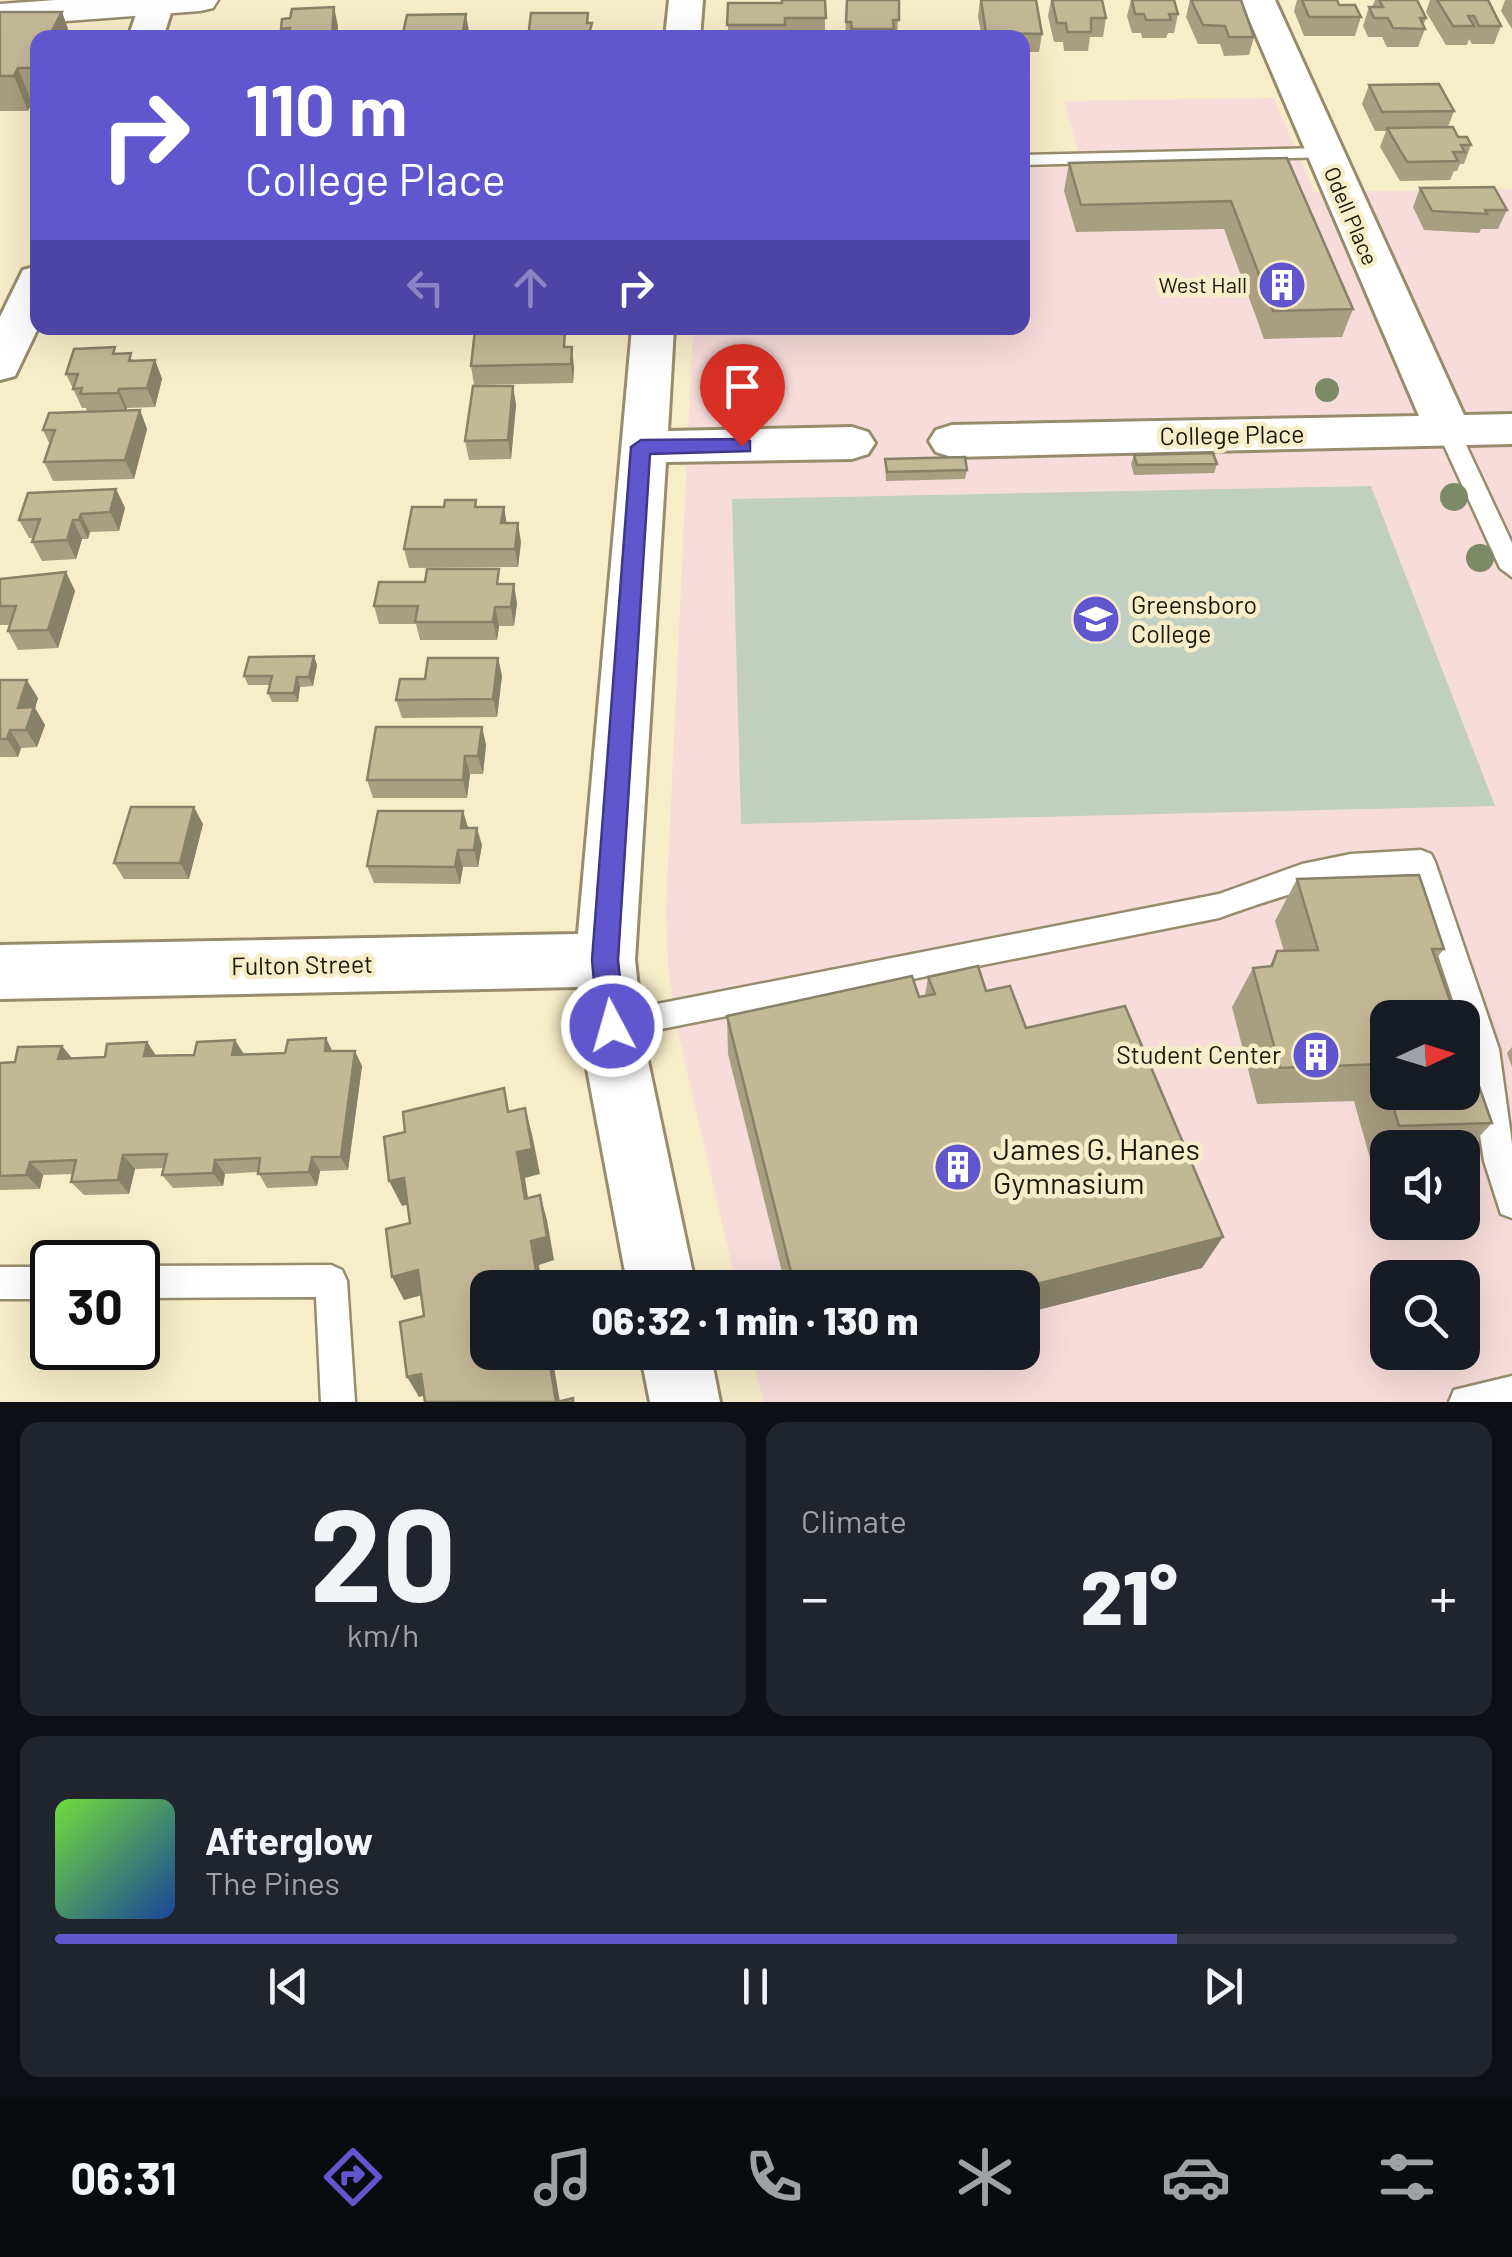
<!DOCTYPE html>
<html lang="en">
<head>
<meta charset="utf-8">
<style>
  body { margin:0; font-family:Barlow,sans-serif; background:#20242c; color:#f1f3f6; height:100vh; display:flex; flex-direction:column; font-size:38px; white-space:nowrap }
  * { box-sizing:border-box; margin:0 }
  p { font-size:32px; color:#9ea1a6 }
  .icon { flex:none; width:55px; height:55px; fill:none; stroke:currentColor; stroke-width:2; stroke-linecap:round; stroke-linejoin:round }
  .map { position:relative; height:1402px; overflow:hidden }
  .drawer { display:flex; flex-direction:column; gap:20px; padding:20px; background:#0d0f14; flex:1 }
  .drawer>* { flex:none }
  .top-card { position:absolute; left:30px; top:30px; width:1000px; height:305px; border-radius:20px; box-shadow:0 10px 40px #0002; background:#6256cf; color:#fff; overflow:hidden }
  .needle { width:65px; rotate:86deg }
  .controls { position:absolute; left:1370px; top:1000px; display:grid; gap:20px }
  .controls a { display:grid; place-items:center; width:110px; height:110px; border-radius:20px; background:#171b24; box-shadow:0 10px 40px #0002; font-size:50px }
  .speed { position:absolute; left:30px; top:1240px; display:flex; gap:20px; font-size:50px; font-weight:700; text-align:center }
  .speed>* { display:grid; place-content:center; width:130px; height:130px; border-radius:50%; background:#171b24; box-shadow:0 10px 40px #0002; line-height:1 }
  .speed .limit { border:5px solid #111; border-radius:15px; background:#fff; color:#111 }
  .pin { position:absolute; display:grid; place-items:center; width:85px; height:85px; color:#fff; margin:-102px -42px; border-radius:50% 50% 50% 0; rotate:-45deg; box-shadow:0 0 10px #0007 }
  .pin .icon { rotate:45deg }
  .me { position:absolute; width:110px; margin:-55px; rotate:354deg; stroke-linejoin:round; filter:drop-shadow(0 0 8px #0008) }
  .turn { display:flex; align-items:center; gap:35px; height:210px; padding:0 50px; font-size:45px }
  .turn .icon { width:130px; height:130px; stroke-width:2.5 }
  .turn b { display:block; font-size:70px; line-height:85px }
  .lanes { display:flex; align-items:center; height:95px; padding:0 50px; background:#0003; justify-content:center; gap:50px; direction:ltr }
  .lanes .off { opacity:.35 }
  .big { font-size:75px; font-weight:800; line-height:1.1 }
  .drawer .tile { flex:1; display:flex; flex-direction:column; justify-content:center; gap:15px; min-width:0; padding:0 35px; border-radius:20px; background:#20242c }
  .drawer .dial { align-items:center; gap:0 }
  .dial b { font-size:130px; line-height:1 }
  .song { display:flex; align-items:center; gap:30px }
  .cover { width:120px; height:120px; border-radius:15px; background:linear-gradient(135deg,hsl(100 70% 55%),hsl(220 70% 35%)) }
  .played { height:10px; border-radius:5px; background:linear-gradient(90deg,#6256cf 80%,#363941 80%) }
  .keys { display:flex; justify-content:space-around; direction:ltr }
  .heat { display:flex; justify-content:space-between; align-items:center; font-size:55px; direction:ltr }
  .drawer .tiles { flex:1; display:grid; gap:20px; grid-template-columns:1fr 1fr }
  .tile:last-child { grid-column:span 2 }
  .trip { position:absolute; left:470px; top:1270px; width:570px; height:100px; border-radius:20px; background:#171b24; box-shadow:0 10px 40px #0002; font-weight:800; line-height:100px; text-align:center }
  .tabs { display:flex; height:160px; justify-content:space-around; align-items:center; background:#090b0e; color:#9ea1a6 }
  .tabs .icon { width:70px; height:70px }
  .tabs .current { color:#6256cf }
  .tabs b { font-size:45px; color:#f1f3f6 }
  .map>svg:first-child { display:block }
  .education { fill:#f7dcda; fill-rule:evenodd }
  .green { fill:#c1cfc0 }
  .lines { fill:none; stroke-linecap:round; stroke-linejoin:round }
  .service-casing { stroke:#978d6c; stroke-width:5 }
  .minor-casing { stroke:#978d6c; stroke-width:6 }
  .tertiary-casing { stroke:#978d6c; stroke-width:5 }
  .service { fill:#fff; fill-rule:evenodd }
  .minor { fill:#fff; fill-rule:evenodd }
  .tertiary { fill:#fff; fill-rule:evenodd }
  .tree { fill:#7c8a67 }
  .wall { fill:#a89e81 }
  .shaded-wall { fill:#888169 }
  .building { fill:#c3b896; stroke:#888169; stroke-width:2.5 }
  .route { fill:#6256cf; stroke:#403887; stroke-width:2.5 }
  .labels { text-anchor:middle; stroke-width:9; stroke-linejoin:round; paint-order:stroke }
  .far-street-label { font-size:22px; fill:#1c180b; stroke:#f8edc9 }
  .far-poi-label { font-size:22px; fill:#1c180b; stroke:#f8edc9; text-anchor:end }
  .street-label { font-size:25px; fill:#1c180b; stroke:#f8edc9 }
  .poi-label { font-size:25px; fill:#1c180b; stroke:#f8edc9; text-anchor:start }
  .near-poi-label { font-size:30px; fill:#1c180b; stroke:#f8edc9; text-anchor:start }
</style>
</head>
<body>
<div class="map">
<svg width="1512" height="1402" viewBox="0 0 1512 1402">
  <rect width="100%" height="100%" fill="#f8edc9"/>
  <path class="education" d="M1274,98L1315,192L1512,189V1402H763L752,1353L1022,1352V1288L737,1287L678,1033L668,968L666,910L693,328H1022L1023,168L1082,167L1064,101ZM1388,1018H1462V1092H1388ZM1388,1148H1462V1222H1388ZM1388,1278H1462V1352H1388Z"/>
  <path class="green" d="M1371,486L1495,806L741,824L732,499Z"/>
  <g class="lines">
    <g class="service-casing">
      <g id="service">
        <path d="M1324,148L1333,153L1330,157L1022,165V155Z"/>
        <path d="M1448,423L1459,430L1512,543V577L1500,568L1437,430Z"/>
        <path d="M1421,850L1431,854L1435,862L1499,1049L1512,1144V1218L1501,1214L1484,1161L1462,1018H1459L1411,874C1333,879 1292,892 1219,918L611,1039L601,1035L596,1026L601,1017L611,1013L1219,894L1302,864L1351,854Z"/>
        <path d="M331,1265L342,1270L347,1281L355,1402H321L316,1297L138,1298V1266Z"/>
        <rect x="0" y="1267" width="52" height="32"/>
        <path d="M1512,1376V1402H1449L1454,1390Z"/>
      </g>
    </g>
    <g class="minor-casing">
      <g id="minor">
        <path d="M141,0H175L163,38H128Z"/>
        <path d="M669,0H703L700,38H665Z"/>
        <path d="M1241,0H1275L1464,415L1512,414V444L952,457L936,452L929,441L936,430L952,425L1419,416Z"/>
        <path d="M38,266V328L15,376L0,380V317L23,270Z"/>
        <path d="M632,328H674L668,431L852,427L868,432L875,443L868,454L852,459L666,462L635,960L644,1042L696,1288H628L582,1042L578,987L0,999V945L578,934Z"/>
        <path d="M640,1352H710L720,1402H650Z"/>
      </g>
    </g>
    <g class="tertiary-casing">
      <path id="tertiary" d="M56,0H218L213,8L200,11L0,26V4Z"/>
    </g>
    <use href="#service" class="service"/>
    <use href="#minor" class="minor"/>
    <use href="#tertiary" class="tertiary"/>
  </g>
  <g class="tree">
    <circle cx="1327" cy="390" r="12"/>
    <circle cx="1454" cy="497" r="14"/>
    <circle cx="1480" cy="558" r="14"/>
  </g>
  <g class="wall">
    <path d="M781,0H825V38H728V3H781Z"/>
    <path d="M847,0H899L897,38H845Z"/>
    <path d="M980,0L1042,34L1039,52H1022V38H982L978,17Z"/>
    <path d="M1051,0H1102L1106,18L1103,37H1090L1088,51H1064L1063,42H1054L1048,16Z"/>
    <path d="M1131,0H1174L1178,14L1174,33H1168L1166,38H1142L1141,33H1132L1127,16Z"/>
    <path d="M1190,0L1254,37L1249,55L1224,56L1220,44H1198L1186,17Z"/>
    <path d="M1297,0H1337L1339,5L1361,17L1355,36H1304L1294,11Z"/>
    <path d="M1375,0H1417L1426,18L1423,26L1425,29L1418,47H1387L1382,37H1368L1363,26L1369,7H1372Z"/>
    <path d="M1430,0H1488L1501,26L1494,44H1472L1469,39L1467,45H1446L1426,12Z"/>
    <path d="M1505,0H1512V29L1501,11Z"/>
    <path d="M0,12H62L71,38H38V103H32L28,111H0Z"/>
    <path d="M338,26L337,38H283L281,29Z"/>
    <path d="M1369,85L1454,111L1448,127L1458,137L1471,145L1464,164H1460L1457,171H1454L1450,180L1400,181L1380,147L1386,131H1375L1362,104Z"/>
    <path d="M1287,158L1353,309L1342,337L1264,339L1224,229L1076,232L1064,191L1069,163Z"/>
    <path d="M1420,188L1507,210L1498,229H1481L1479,233L1424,230L1413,207Z"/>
    <path d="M129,328H188L186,333H131Z"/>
    <path d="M568,347L574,367L573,383L474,385L471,366Z"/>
    <path d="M118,354L134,360H155L162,379L155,407L127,408L126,410H140L147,429L134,479L53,481L44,462L50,445L43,430L87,412L86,408H82L66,374Z"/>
    <path d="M513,386L516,405L511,459L469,460L465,441Z"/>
    <path d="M1134,455L1217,464L1214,473L1134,475L1131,464Z"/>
    <path d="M885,459L967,470L965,479L886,481Z"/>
    <path d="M116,489L125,508L119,531L90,532L88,539H82L76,559L42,561L32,542L33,538H29L19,520Z"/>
    <path d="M477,507L507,523L521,542L518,567L409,568L404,549Z"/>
    <path d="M66,572L75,591L58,648L18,650L8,631L10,625H0V579Z"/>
    <path d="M502,584L517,603L514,626H499L497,640H420L416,624H379L374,606Z"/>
    <path d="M314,656L317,665L313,686L300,687L298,702H272L268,693L270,685H248L244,676Z"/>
    <path d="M498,658L502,676L497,717L402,718L396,700Z"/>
    <path d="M0,680L38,698L35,708L45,725L37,747L21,748L18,757H0Z"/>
    <path d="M482,727L486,745L483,774H470L467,798H373L367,780Z"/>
    <path d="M463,811L468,828L482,845L478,867H463L460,884L374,883L367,866Z"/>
    <path d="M203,824L189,879H124L114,863Z"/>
    <path d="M1297,879L1444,949L1388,1018V1092H1462L1492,1123L1462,1155V1148H1388V1161L1371,1162L1354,1101L1257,1104L1232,1007L1253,968L1269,967L1277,951H1284L1275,921Z"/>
    <path d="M928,977L986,991L1202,1268L1022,1314V1288H786L728,1054L727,1016L919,997L925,996Z"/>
    <path d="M235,1040L244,1054L332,1051L362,1066L348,1170L320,1171L317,1186L267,1188L258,1172L225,1174L223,1186L173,1188L162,1175L164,1168L135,1169L129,1194L84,1195L71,1182L73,1174L43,1175L40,1189L0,1190V1063L15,1062L62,1046L72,1058L105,1057L147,1042L156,1056L194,1055Z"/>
    <path d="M1512,1047V1067L1507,1053Z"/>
    <path d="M802,1352H869L806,1369Z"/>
  </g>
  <g class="shaded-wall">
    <path d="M334,7L338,26L337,38H332V34Z"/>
    <path d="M62,12L71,38H48Z"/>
    <path d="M466,14L469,32L468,38H462Z"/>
    <path d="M38,59V81L33,68Z"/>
    <path d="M18,68L32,103L28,111L14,76Z"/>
    <path d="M572,347L574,367L573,383L571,364Z"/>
    <path d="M155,360L162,379L155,407L147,388Z"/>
    <path d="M513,386L516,405L511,459L508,440Z"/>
    <path d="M119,389L127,408L126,412L118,393Z"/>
    <path d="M140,410L147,429L134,479L125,460Z"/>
    <path d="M116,489L125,508L119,531L110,512Z"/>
    <path d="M504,507L507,525L501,523Z"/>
    <path d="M81,514L90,532L88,539L79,520Z"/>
    <path d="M73,520L82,539L76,559L67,540Z"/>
    <path d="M518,523L521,542L518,567L515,549Z"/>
    <path d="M66,572L75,591L58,648L48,630Z"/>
    <path d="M514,584L517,603L514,626L511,607Z"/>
    <path d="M495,607L499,626L497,640L493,622Z"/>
    <path d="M314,656L317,665L313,686L309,677Z"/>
    <path d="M498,658L502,676L497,717L493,699Z"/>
    <path d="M297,677L300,687L298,702L294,693Z"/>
    <path d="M27,680L38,698L35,708L45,725L37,747L26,730L18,708Z"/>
    <path d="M482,727L486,745L483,774L478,756Z"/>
    <path d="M10,730L21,748L18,757L7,739Z"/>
    <path d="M465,756L470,774L467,798L463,780Z"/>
    <path d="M194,807L203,824L189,879L180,863Z"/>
    <path d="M463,811L468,828H461Z"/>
    <path d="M477,828L482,845L478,867L474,850Z"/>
    <path d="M458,850L463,867L460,884L455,867Z"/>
    <path d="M326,1038L334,1054L325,1051Z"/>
    <path d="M235,1040L244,1055H232Z"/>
    <path d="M147,1042L157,1057L144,1056Z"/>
    <path d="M62,1046L74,1061L58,1059Z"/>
    <path d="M355,1051L362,1066L348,1170L341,1157Z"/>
    <path d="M525,1108L532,1134L540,1174L525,1178L532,1224L525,1199L517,1152Z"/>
    <path d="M123,1155L135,1169L129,1194L118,1180Z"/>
    <path d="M312,1157L320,1171L317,1186L309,1172Z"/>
    <path d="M215,1160L225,1174L223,1186L213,1173Z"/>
    <path d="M30,1162L43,1175L40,1189L26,1175Z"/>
    <path d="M404,1178L415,1203L402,1206L389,1181Z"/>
    <path d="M540,1195L547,1220L554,1260L539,1265L543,1288H539L531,1241Z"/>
    <path d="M1223,1237L1202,1268L1022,1314V1288Z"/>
    <path d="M418,1270L430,1293L404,1300L392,1277Z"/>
    <path d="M548,1352H569L570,1356L553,1361L560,1402H556Z"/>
    <path d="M807,1352H869L806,1369Z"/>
    <path d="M421,1374L433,1393L419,1397L407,1377Z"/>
  </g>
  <g class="building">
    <path d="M782,0H825L826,18H785V25H727L728,3H782Z"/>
    <path d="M847,0H899V20H893L894,29H852L851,22H846Z"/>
    <path d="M981,0H1036L1042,34L986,33Z"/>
    <path d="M1052,0H1102L1106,18H1091V32H1067L1066,23H1057Z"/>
    <path d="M1132,0H1174L1178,14H1169L1171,20H1146L1144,14H1135Z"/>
    <path d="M1191,0H1241L1254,37H1229L1225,26L1203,25Z"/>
    <path d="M1302,0H1337L1339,5H1355L1361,17H1309Z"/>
    <path d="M1379,0H1417L1426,18H1420L1425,29L1393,28L1388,18H1374L1369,7H1383Z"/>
    <path d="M1437,0H1488L1501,26H1479L1474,16H1468L1474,26H1453Z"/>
    <path d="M334,7L332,34L289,37L290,28L281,29L282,19L290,18L292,9Z"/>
    <path d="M0,12H62L48,38H38V59L33,68H18L14,76H0Z"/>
    <path d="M531,13H588L587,23H592L588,38H528Z"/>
    <path d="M466,14L462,38H402L407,15Z"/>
    <path d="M1439,84L1454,111L1382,112L1369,85Z"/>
    <path d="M1453,127L1458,137H1467L1471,145H1461L1465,152H1453L1458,161L1407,162L1387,128Z"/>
    <path d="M1287,158L1353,309L1273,311L1231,201L1081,205L1069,163Z"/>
    <path d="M1494,187L1507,210H1485L1487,214L1432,211L1420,188Z"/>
    <path d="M565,329L564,347H572L571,364L471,366L475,330Z"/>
    <path d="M115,347L113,354L131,353L129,361L155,360L147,388L119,389L118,393L80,394L82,388L73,389L78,374H66L74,349Z"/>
    <path d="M473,386H513L508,440L465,441Z"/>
    <path d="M140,410L125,460L44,462L55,430H43L49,413Z"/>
    <path d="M1213,453L1217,464L1137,465L1134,455Z"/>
    <path d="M965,457L967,470L887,472L885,459Z"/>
    <path d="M116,489L110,512L81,514L79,520H73L67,540L32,542L40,519L19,520L28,493Z"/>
    <path d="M445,500H476L475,507H504L501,523H518L515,549H404L412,507H444Z"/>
    <path d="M427,569H499L497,584H514L511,607H495L493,622H415L418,606H374L379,582H425Z"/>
    <path d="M66,572L48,630L8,631L16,606H0V579Z"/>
    <path d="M314,656L309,677H297L294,693H268L272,676H244L249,657Z"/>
    <path d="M428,658H498L493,699L396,700L400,679H425Z"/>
    <path d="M0,680H27L18,708L34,707L26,730H10L7,739H0Z"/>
    <path d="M376,727H482L478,756H465L463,780H367Z"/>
    <path d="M131,807H194L180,863H114Z"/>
    <path d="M378,811H463L461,828H477L474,850H458L455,867L367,866Z"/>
    <path d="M1419,875L1444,949H1432L1456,1018H1388V1087L1381,1064L1280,1068L1253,968L1272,966L1277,951L1318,950L1297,879Z"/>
    <path d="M978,966L986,991L1010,986L1026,1028L1125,1006L1223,1237L1021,1288H795L727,1016L912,976L919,997L935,994L928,977Z"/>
    <path d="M326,1038L325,1051H355L341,1157H312L309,1172L258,1174L260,1158L215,1160L213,1173L162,1175L167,1154L123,1155L118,1180L71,1182L76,1160L30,1162L26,1175L0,1176V1063L15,1062L18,1047L62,1046L58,1059L105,1057L107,1044L147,1042L144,1056L194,1055L197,1042L235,1040L232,1055L285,1053L288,1040Z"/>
    <path d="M1462,1038L1492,1123L1399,1126L1389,1092H1462Z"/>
    <path d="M504,1088L508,1112L525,1108L532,1149L517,1152L525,1199L540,1195L547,1237L531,1241L539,1288H488V1352H548L556,1402H425L421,1374L407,1377L400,1322L424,1316L418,1270L392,1277L386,1229L410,1223L404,1178L389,1181L384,1137L405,1132L403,1112Z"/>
    <path d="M573,1398V1402H557Z"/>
  </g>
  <path class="route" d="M742,439L750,441V451L650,454L618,960L625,1026L621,1035L612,1038L602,1035L598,1026L592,960L631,447L641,440Z"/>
  <defs>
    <g id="building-disc" transform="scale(2.5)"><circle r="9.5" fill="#6256cf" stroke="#f8edc9"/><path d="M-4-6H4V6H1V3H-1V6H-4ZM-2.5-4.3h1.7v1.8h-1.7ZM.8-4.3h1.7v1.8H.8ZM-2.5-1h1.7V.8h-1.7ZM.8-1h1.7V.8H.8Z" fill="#fff"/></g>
    <g id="university-disc" transform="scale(2.5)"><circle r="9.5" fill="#6256cf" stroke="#f8edc9"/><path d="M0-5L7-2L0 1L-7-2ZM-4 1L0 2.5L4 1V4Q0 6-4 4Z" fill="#fff"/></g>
  </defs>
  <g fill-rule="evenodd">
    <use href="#building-disc" x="1282" y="285"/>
    <use href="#university-disc" x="1096" y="619"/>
    <use href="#building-disc" x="1316" y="1055"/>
    <use href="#building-disc" x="958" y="1167"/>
  </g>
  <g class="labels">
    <g class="far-street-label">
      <text transform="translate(1351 216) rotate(67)" y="8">Odell Place</text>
    </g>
    <g class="far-poi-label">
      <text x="1247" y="293">West Hall</text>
    </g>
    <g class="street-label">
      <text transform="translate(1232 435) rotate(-1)" y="9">College Place</text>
      <text transform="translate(302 965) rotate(-1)" y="9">Fulton Street</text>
    </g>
    <g class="poi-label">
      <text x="1131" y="614">Greensboro<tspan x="1131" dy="29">College</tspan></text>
      <text x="1281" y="1064" text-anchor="end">Student Center</text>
    </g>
    <g class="near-poi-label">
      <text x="993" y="1160">James G. Hanes<tspan x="993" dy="34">Gymnasium</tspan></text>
    </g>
  </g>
</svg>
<div class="controls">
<a><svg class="needle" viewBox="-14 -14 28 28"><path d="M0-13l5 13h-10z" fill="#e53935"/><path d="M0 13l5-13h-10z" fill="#9ea1a6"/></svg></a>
<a><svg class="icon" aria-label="sound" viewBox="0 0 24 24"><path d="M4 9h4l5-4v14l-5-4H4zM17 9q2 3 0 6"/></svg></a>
<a><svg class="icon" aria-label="search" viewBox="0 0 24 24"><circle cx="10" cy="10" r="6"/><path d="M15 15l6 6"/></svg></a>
</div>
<div class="speed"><div class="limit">30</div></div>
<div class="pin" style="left:742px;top:446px;background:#d93025"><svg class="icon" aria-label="arrive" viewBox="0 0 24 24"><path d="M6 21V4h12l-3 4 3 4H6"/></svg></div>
<svg class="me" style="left:612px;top:1026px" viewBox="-20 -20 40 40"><circle r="17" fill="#6256cf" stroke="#fff" stroke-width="3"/><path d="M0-11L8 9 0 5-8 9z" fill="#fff"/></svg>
<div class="trip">06:32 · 1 min · 130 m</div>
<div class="top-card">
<div class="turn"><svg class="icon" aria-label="right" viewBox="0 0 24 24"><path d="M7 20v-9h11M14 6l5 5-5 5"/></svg><div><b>110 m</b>College Place</div></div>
<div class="lanes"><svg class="icon off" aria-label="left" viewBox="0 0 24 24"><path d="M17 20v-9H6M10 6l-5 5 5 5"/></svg><svg class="icon off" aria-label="ahead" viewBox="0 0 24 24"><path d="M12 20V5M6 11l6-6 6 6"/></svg><svg class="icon" aria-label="right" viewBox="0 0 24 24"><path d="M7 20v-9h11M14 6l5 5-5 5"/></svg></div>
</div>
</div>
<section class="drawer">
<div class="tiles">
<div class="tile dial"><b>20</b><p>km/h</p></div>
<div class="tile"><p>Climate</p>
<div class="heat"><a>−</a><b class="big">21°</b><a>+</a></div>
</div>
<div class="tile">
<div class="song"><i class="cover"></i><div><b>Afterglow</b><p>The Pines</p></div></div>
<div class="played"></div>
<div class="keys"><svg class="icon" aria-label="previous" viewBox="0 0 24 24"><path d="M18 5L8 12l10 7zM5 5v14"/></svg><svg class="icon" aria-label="pause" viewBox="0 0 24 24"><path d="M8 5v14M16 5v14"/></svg><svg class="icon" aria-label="next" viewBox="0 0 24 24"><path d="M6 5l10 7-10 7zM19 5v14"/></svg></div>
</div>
</div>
</section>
<nav class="tabs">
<b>06:31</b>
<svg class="icon current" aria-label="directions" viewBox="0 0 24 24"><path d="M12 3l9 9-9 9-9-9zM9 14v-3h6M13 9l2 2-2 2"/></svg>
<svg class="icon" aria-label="music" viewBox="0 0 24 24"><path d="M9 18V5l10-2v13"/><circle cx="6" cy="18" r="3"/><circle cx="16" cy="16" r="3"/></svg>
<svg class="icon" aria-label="phone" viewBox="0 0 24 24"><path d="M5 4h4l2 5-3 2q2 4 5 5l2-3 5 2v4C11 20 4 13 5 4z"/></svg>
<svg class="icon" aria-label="climate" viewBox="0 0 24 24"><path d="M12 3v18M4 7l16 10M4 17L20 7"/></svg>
<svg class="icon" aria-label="car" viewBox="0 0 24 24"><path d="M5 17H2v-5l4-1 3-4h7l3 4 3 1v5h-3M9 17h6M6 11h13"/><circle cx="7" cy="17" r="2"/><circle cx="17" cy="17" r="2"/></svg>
<svg class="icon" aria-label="filters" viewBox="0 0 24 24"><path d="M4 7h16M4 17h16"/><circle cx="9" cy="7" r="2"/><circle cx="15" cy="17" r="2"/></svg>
</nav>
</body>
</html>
